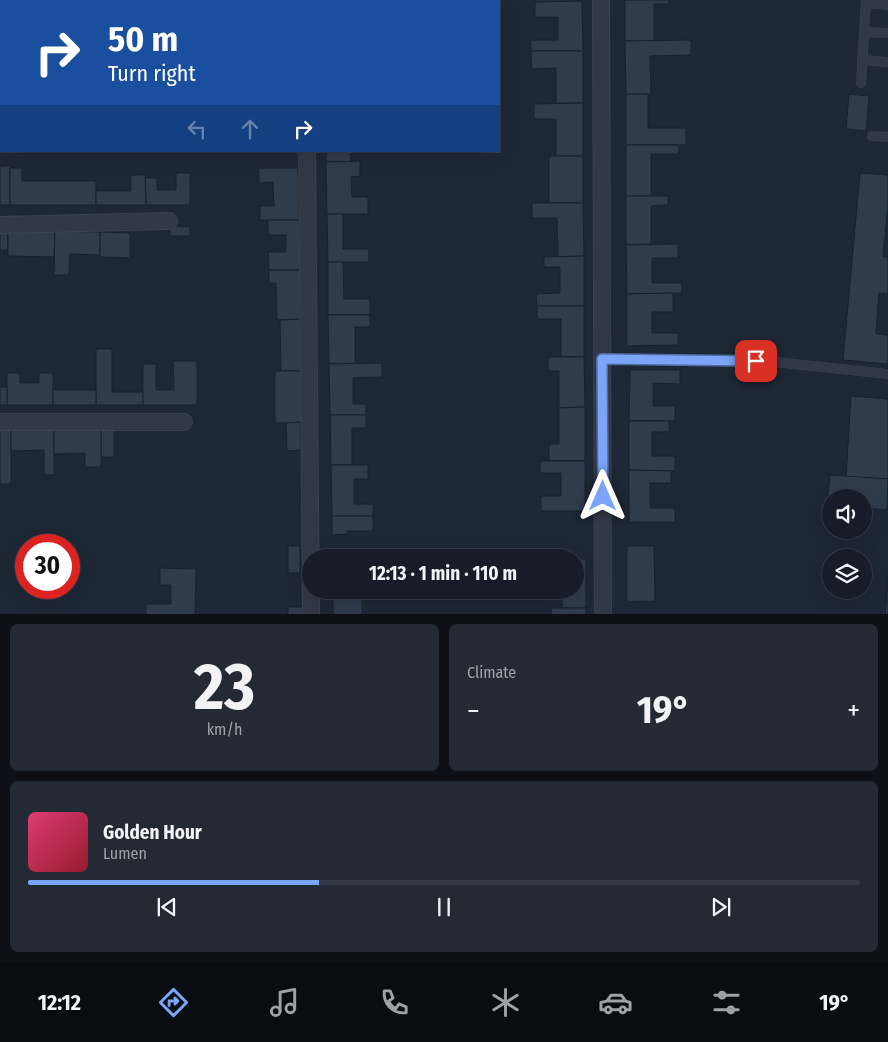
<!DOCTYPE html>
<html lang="en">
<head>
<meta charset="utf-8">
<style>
  body { margin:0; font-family:"Fira Sans Condensed",sans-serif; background:#232a34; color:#f1f3f6; height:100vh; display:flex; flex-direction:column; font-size:19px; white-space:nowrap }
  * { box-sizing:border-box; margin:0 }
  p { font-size:16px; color:#9ea2a8 }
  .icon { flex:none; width:28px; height:28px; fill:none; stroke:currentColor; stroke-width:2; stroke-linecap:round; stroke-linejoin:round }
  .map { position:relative; height:614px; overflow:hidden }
  .details { display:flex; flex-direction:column; gap:10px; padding:10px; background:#0c1016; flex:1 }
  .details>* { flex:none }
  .hud { position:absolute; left:0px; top:0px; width:500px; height:152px; box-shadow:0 5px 20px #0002,0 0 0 1px #353b45; background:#1a4fa0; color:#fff; overflow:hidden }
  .fabs { position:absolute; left:822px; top:489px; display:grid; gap:10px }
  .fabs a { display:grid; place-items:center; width:50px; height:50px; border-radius:50%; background:#161d28; box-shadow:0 5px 20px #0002,0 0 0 1px #353b45; font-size:25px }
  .speed { position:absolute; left:15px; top:534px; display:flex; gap:10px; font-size:25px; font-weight:700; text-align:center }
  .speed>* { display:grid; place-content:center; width:65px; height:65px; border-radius:50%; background:#161d28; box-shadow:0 5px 20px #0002,0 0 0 1px #353b45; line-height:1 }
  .speed .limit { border:8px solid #d22; background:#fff; color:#111 }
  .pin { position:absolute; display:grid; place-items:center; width:42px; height:42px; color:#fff; margin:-21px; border-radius:10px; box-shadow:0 2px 8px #0006 }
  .me { position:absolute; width:55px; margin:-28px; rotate:0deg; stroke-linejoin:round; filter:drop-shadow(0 0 4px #0008) }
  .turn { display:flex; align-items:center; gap:18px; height:105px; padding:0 25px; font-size:22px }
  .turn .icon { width:65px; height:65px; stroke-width:2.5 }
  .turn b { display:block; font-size:35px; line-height:42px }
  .lanes { display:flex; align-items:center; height:48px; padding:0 25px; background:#0003; justify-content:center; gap:25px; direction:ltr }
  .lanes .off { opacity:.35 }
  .big { font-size:38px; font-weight:700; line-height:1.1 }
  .details .card { flex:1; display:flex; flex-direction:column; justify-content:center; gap:8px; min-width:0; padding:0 18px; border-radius:8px; background:#232a34 }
  .details .dial { align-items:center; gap:0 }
  .dial b { font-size:65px; line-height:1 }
  .song { display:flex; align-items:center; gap:15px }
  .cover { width:60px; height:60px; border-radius:8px; background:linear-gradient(135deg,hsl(340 70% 55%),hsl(350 70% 35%)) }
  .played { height:5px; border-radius:2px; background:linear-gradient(90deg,#7ba5f8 35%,#353b45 35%) }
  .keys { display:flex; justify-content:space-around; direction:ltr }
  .heat { display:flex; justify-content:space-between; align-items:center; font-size:28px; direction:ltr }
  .details .tiles { flex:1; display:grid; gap:10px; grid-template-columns:1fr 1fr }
  .card:last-child { grid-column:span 2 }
  .trip { position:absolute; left:302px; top:549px; width:282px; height:50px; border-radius:25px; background:#161d28; box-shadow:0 5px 20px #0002,0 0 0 1px #353b45; font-weight:700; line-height:50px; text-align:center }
  .menu { display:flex; height:80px; justify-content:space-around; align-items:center; background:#090c10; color:#9ea2a8 }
  .menu .icon { width:35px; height:35px }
  .menu .active { color:#7ba5f8 }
  .menu b { font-size:22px; color:#f1f3f6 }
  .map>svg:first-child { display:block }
  .building { fill:#303b4c; stroke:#19202c }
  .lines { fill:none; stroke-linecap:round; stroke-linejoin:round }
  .service-casing { stroke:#3b424f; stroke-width:10 }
  .minor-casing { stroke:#3b424f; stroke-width:18 }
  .service { stroke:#323946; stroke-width:9 }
  .minor { stroke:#323946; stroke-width:16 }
  .route-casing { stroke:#506ba1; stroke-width:12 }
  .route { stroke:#7ba5f8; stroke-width:9 }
</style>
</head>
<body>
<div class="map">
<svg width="888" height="615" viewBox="0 0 888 615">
  <rect width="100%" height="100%" fill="#1e2735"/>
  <g class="building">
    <rect x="54" y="0" width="46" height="1"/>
    <path d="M535,0H582V1L535,2Z"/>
    <path d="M625,0H669V4H654V41H625Z"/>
    <path d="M582,1L583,51H531V40H558V17H535V2Z"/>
    <path d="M691,40V55L650,56L651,94H626L625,41Z"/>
    <path d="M531,51H583V103H556V68L532,69Z"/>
    <rect x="0" y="53" width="1" height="71"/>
    <path d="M626,94H648V128H686V145H626Z"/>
    <path d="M849,94L869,96L866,131L846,129Z"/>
    <path d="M583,103V156H556V119H534V104Z"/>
    <path d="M626,145H679V154H651V196H626Z"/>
    <path d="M326,151H350L351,162H326Z"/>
    <rect x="549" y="156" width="34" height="47"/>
    <path d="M360,161V176L351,177L352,197H368V214H327L326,162Z"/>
    <rect x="0" y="166" width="10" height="39"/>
    <path d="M10,168H22V181H96V205H10Z"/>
    <path d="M259,168H298L299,220H260V206H274L273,182L259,183Z"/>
    <path d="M176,173H190V205H146L145,178H157V190H176Z"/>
    <path d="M860,173L888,175V205L883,257H888V294L879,293L876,334L888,335V364L843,360Z"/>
    <path d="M131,175H145L146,205H96V191H131Z"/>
    <path d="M626,196H668V205L651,206V244L626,245Z"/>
    <path d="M532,203H583L584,256L558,257L557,218H532Z"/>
    <path d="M327,214H343V249H369V262H328Z"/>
    <path d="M268,220H299L300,270H269L268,252H286V235H268Z"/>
    <path d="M170,226L190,227V236H170Z"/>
    <rect x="0" y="231" width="8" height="19"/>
    <path d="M8,231H55L54,257L8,256Z"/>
    <path d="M55,231L100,232V255L70,254L69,275H54Z"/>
    <path d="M100,232L130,233V258L100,257Z"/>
    <path d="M678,244V258H652V283H682V293L627,294L626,245Z"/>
    <path d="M584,256V306H537L536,294L560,293V267H544V257Z"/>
    <path d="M328,262H343L344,299H370V315H328Z"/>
    <path d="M269,270H300V319L277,320L276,283H269Z"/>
    <path d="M673,293V312H652V333H678V345L627,346V294Z"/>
    <path d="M537,306H584V357H561V319H537Z"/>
    <path d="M328,315H370V327H355V364H329Z"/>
    <path d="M300,319L301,371H281L280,320Z"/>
    <path d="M96,349H112V392H143V405H96Z"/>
    <path d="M548,357H584L585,407L559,408V371H548Z"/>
    <path d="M173,361H197V405H143V364H156V390H174Z"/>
    <path d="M382,363V377L353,378V404H366V415H330L329,364Z"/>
    <path d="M630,370H680V384L653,383V406H675V421H629Z"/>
    <path d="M275,371H301L302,423H275Z"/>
    <path d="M7,373H20V383H39V373H53V405H7Z"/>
    <rect x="0" y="387" width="7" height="18"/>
    <rect x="53" y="390" width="43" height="15"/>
    <path d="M851,396L888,399V479L846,477Z"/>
    <path d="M585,407V461H549V444H559V408Z"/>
    <path d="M330,415H366V428H352V465H331Z"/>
    <path d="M629,421H669V432H652V456H675V471L629,470Z"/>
    <path d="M300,422L301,450L287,451L286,423Z"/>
    <path d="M114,428V457H101V429Z"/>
    <rect x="0" y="429" width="11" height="55"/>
    <path d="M11,429H54V475H44V450L11,451Z"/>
    <path d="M54,429H101V467H85V453L54,454Z"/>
    <path d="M540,461H585V511H541V496H561V473H540Z"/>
    <path d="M331,465H368V479H354V504H373V516H332Z"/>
    <path d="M629,470L671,471V483H650V508H675V522H629Z"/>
    <path d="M830,475L888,479L887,510L864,508V498H831V506H827Z"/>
    <path d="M332,516H373V531H347V534L332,535Z"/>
    <rect x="288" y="546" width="12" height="27"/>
    <path d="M627,546H654L655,601L627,602Z"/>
    <path d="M576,559H586V608H562V590H576Z"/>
    <path d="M160,568L196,569L195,615H146V604H171V585H160Z"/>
    <path d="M888,579V615H885Z"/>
    <rect x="333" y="590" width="29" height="25"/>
    <rect x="288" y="607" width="15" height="8"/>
    <rect x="551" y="608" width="35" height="7"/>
  </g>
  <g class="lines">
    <g class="service-casing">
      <g id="service">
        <path d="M866,3L888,5"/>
        <path d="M864,32L888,33"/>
        <path d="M862,60L888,62"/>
        <path d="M861,83L866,0"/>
        <path d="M872,136L888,137"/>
        <path d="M602,359L775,362L888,374"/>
      </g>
    </g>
    <g class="minor-casing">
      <g id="minor">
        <path d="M306,0V1"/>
        <path d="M601,0L603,615"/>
        <path d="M0,29H1"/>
        <path d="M307,151L311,615"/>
        <path d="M0,225L169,221"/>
        <path d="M0,422H184"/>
      </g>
    </g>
    <use href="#service" class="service"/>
    <use href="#minor" class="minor"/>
  </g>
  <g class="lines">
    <g class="route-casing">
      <path id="route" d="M603,496L602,359L756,361"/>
    </g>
    <use href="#route" class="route"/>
  </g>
</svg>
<div class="fabs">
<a><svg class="icon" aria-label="sound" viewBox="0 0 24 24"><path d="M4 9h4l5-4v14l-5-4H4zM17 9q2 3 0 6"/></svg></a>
<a><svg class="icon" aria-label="layers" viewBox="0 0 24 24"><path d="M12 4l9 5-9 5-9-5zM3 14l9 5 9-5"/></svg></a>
</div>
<div class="speed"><div class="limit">30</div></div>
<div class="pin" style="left:756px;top:361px;background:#d93025"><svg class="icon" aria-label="arrive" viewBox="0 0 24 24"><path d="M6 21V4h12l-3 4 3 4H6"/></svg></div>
<svg class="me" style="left:603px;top:496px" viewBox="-20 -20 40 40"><path d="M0-17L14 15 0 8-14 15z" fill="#7ba5f8" stroke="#fff" stroke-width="4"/></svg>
<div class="trip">12:13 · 1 min · 110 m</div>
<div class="hud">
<div class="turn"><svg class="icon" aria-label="right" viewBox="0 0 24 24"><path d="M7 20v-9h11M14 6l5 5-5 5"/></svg><div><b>50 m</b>Turn right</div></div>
<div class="lanes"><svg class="icon off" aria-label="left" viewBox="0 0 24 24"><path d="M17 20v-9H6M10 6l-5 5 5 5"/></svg><svg class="icon off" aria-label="ahead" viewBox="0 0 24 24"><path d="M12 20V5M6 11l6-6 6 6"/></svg><svg class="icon" aria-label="right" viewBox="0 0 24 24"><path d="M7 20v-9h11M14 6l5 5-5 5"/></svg></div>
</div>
</div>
<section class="details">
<div class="tiles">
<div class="card dial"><b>23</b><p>km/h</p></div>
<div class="card"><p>Climate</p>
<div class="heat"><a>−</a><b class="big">19°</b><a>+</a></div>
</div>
<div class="card">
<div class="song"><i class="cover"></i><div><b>Golden Hour</b><p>Lumen</p></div></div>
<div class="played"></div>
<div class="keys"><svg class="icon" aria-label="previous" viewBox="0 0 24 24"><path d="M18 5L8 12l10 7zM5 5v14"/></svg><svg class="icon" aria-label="pause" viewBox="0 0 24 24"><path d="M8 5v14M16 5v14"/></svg><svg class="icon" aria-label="next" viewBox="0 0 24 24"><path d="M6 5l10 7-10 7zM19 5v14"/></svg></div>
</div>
</div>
</section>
<nav class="menu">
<b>12:12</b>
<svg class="icon active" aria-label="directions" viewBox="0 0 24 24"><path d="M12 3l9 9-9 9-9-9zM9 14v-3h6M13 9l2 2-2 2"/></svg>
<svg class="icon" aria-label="music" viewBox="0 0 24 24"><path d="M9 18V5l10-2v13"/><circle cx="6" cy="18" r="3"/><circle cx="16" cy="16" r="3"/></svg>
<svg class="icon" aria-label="phone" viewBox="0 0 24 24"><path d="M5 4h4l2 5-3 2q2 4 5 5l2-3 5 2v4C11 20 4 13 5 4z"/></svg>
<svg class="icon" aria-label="climate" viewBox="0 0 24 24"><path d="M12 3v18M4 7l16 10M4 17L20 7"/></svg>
<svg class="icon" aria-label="car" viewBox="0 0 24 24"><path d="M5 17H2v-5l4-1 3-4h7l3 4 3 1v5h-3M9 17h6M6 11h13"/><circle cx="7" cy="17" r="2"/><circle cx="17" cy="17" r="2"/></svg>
<svg class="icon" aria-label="filters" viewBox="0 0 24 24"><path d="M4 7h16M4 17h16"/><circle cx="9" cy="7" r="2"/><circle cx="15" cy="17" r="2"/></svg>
<b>19°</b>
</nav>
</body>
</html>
